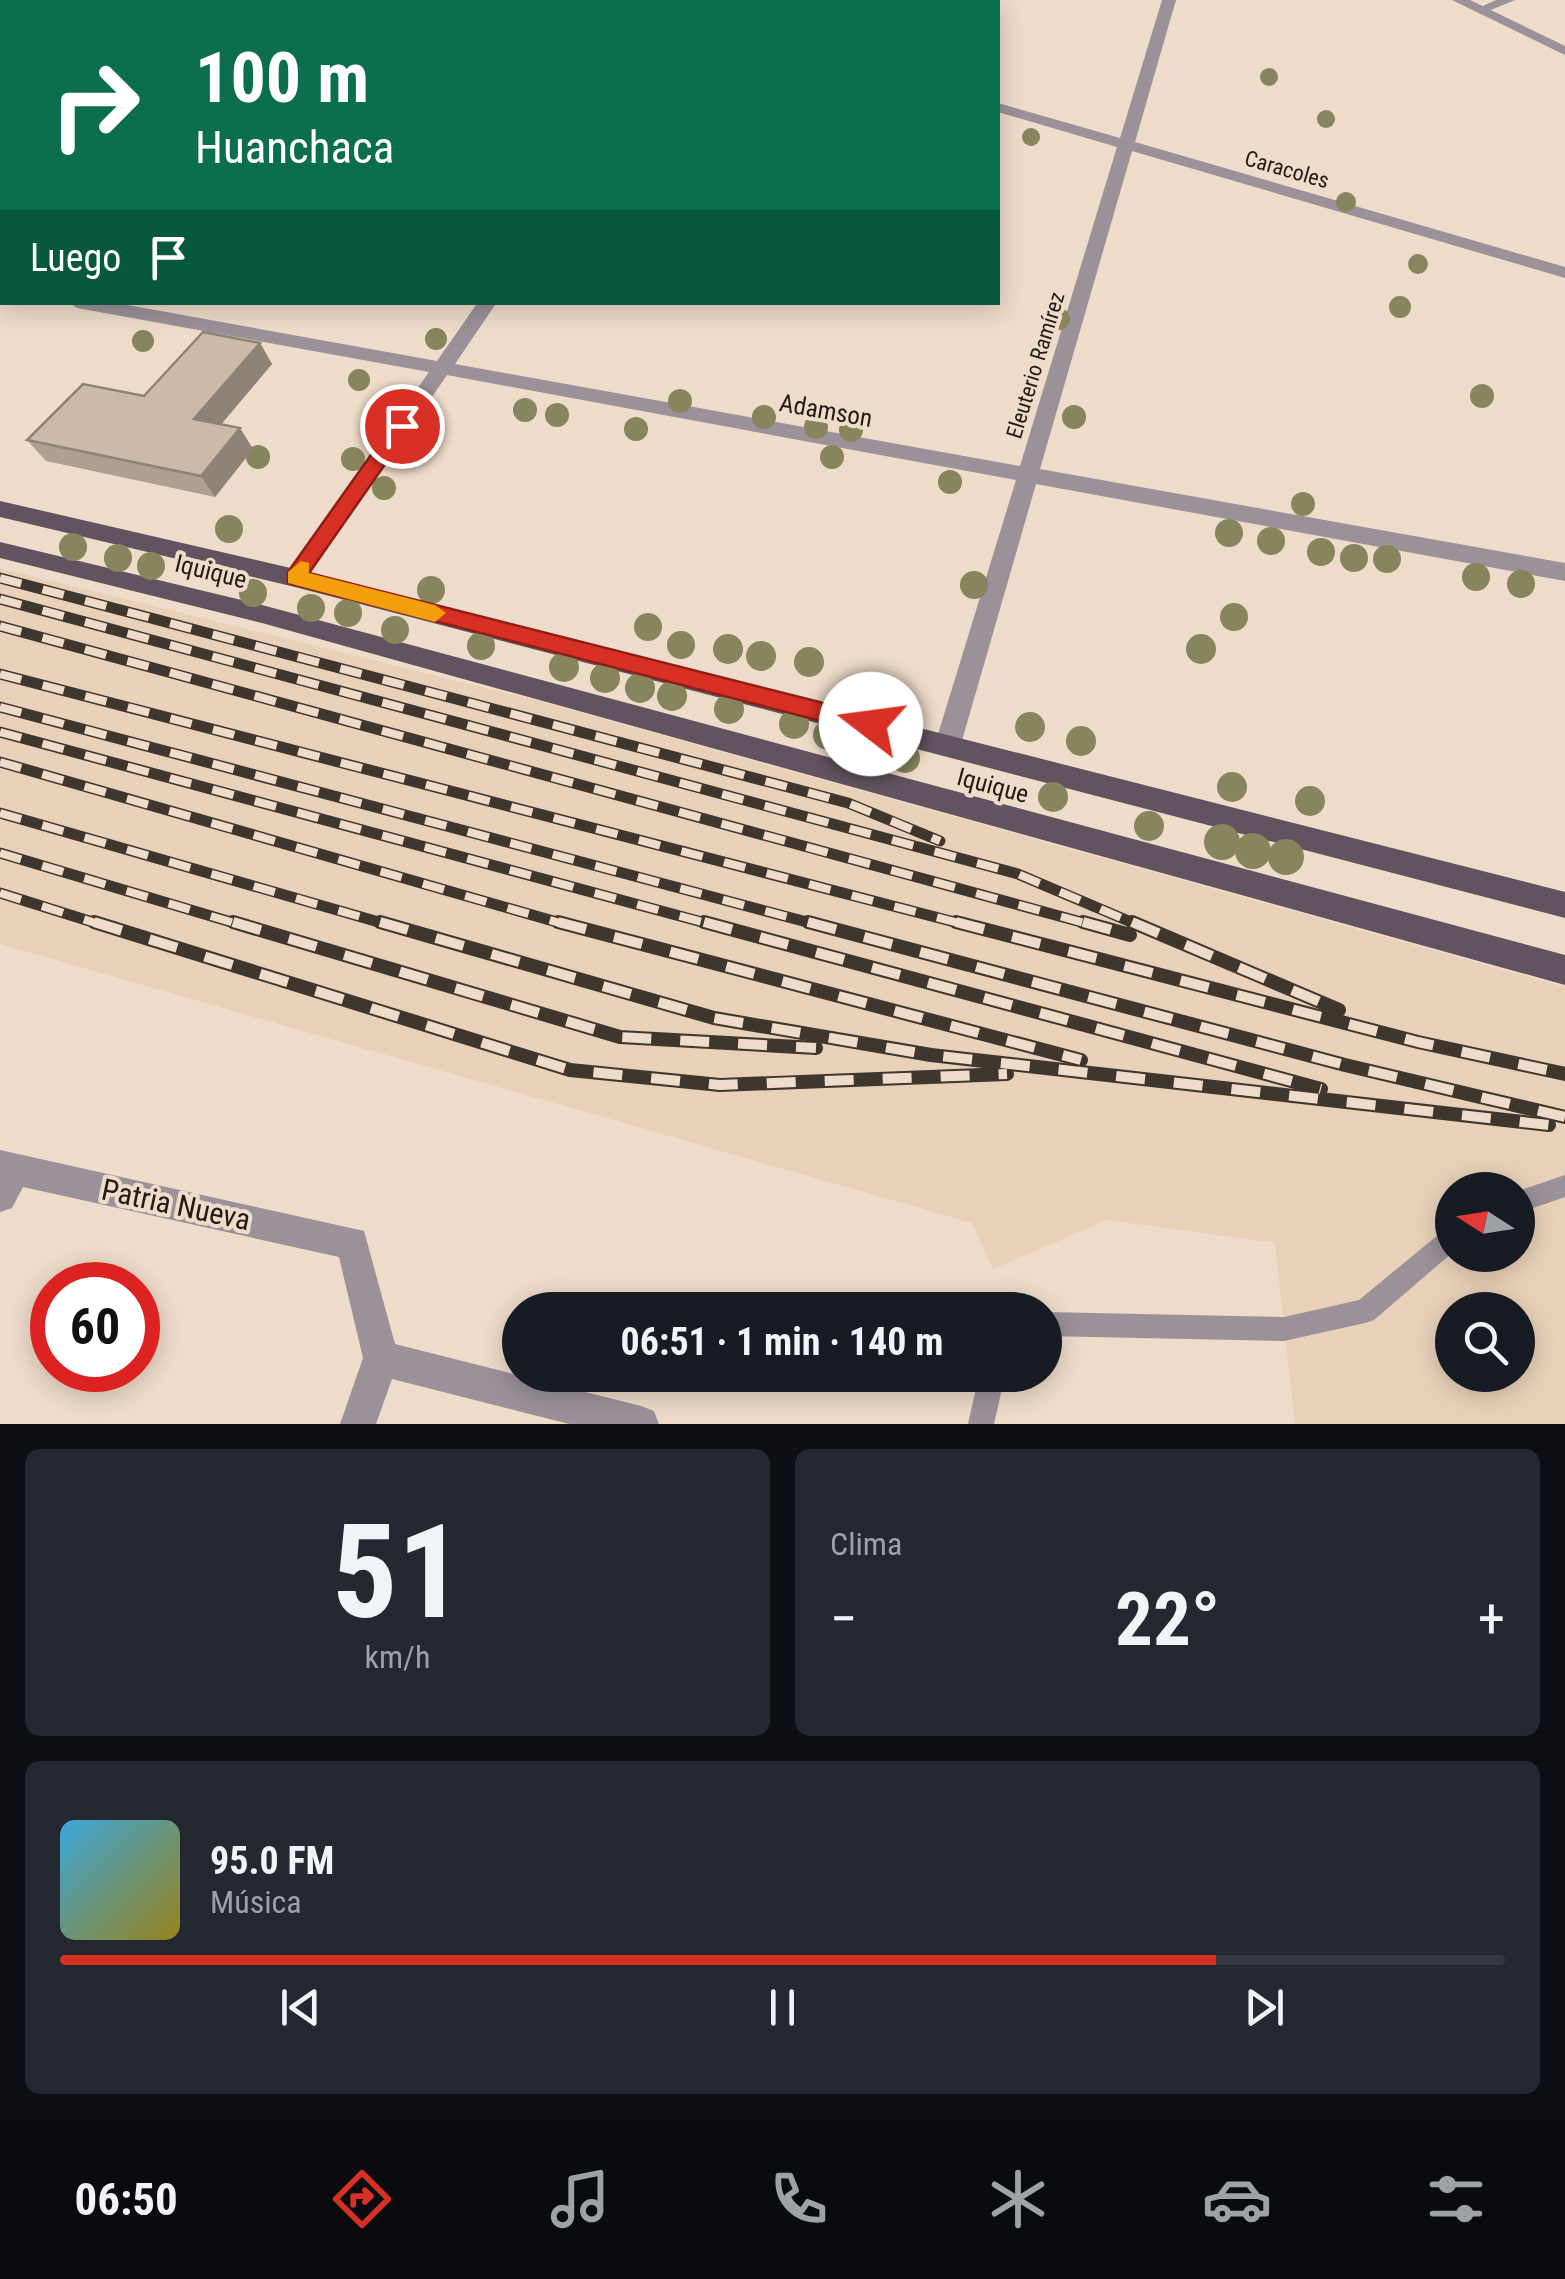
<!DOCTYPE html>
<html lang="es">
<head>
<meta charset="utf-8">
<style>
  body { margin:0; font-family:"Roboto Condensed",sans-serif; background:#242831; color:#f1f3f6; height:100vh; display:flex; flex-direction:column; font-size:38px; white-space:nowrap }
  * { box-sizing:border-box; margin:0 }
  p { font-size:32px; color:#9ea1a6 }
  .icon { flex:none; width:55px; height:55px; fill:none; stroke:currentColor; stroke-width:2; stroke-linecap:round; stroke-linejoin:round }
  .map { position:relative; height:1424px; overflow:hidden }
  .panel { display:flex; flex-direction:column; gap:25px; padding:25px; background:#0d0f14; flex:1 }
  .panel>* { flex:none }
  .banner { position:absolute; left:0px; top:0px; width:1000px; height:305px; box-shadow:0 5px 25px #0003; background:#0b6e4f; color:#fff; overflow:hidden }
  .needle { width:65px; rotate:282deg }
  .controls { position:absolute; left:1435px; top:1172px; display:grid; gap:20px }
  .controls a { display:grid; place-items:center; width:100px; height:100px; border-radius:50%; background:#171b24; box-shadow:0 5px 25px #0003; font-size:50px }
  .speed { position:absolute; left:30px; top:1262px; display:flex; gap:20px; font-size:50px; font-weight:700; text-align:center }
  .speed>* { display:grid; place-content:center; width:130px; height:130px; border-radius:50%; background:#171b24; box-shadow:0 5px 25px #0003; line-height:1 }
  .speed .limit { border:15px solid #d22; background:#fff; color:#111 }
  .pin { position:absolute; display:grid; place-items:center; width:85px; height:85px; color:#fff; margin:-42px; border:5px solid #fff; border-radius:50%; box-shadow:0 2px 10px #0007 }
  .me { position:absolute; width:110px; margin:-55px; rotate:285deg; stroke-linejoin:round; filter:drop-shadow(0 0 8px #0008) }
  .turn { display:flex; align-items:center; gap:35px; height:210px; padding:0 30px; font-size:45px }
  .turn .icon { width:130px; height:130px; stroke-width:2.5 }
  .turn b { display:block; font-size:70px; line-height:85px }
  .then { display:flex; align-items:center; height:95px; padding:0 30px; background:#0003; gap:20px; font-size:38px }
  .big { font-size:75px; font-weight:700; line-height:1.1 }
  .panel .widget { flex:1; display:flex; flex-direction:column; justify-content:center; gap:15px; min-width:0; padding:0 35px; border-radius:15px; background:#242831 }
  .panel .dial { align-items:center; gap:0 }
  .dial b { font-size:130px; line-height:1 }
  .song { display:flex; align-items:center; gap:30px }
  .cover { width:120px; height:120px; border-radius:15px; background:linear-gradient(135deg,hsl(200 70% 55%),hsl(50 70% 35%)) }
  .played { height:10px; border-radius:5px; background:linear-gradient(90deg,#d93025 80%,#363941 80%) }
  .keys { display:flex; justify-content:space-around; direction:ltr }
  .heat { display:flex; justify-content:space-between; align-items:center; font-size:55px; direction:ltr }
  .panel .tiles { flex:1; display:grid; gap:25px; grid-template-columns:1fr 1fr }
  .widget:last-child { grid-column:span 2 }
  .trip { position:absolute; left:502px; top:1292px; width:560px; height:100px; border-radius:50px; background:#171b24; box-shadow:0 5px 25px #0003; font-weight:700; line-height:100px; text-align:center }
  .dock { display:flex; height:160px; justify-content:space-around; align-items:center; background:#090b0e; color:#9ea1a6 }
  .dock .icon { width:70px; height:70px }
  .dock .on { color:#d93025 }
  .dock b { font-size:45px; color:#f1f3f6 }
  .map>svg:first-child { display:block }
  .built { fill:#e9d1b9; fill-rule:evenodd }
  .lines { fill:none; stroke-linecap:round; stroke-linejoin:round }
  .service { fill:#9a9199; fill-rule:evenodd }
  .minor { fill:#9a9199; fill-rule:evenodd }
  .tertiary { fill:#9a9199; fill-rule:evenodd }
  .primary { fill:#61535f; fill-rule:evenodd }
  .rail-far1-casing { stroke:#3f372e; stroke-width:11 }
  .rail-casing { stroke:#3f372e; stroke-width:14 }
  .rail-far1 { stroke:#eedbc9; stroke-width:8; stroke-dasharray:22; stroke-linecap:butt }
  .rail { stroke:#eedbc9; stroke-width:10; stroke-dasharray:29; stroke-linecap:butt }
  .tree { fill:#86855d }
  .wall { fill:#af9f90 }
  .shaded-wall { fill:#8f8276 }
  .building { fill:#ccb9a8; stroke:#8f8276; stroke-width:2.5 }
  .route { fill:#d93025; stroke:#8d1f18; stroke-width:2.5 }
  .slow { fill:#f59e0b }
  .labels { text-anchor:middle; stroke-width:8; stroke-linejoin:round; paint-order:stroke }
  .far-street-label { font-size:22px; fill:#211b14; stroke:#eedbc9 }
  .street-label { font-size:25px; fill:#211b14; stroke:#eedbc9 }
  .near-street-label { font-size:30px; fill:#211b14; stroke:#eedbc9 }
</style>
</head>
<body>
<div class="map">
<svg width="1565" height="1424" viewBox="0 0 1565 1424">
  <rect width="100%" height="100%" fill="#eedbc9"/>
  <path class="built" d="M0,568L546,703L1565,987V1424H1295L1275,1243L1107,1220L993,1269L972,1223L0,944ZM1452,1190H1518V1255H1452ZM1452,1310H1518V1375H1452Z"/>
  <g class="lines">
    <g class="service">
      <path d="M1565,1175V1197L1518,1213V1191Z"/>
      <path d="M1452,1226V1253L1374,1320L1365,1323L1284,1341L1045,1336V1312L1284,1317L1359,1300L1444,1230Z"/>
      <path d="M979,1375H1005L994,1424H968Z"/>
    </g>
    <g class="minor">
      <path d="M613,0H634L636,2H615Z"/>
      <path d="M1162,0H1176L1135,142L1565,267V278L1132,151L1040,469L1565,563V581L1036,484L961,744L957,752L948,755L939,752L935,744L1016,480L447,375L303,584L295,587L284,578L287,572L429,372L77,308L68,302H111L437,361L478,302H497L455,364L1020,466L1117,147L998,112V103L1120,138Z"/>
      <path d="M1496,0H1515L1481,14L1474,10Z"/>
      <path d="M0,283L2,284V295H0Z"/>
      <path d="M0,1150L364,1231L395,1344L641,1406L654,1411L659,1424H569L392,1379L376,1424H340L363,1358L339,1257L23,1187L12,1208L0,1212Z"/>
    </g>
    <path class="tertiary" d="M1452,0H1470L1565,46V55Z"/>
    <g class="primary">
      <path d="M0,501L295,569L1565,892V918L295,587L0,517Z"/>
      <path d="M0,542L262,605L1565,955V985L262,623L0,558Z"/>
    </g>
    <g class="rail-far1-casing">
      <g id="rail-far1">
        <path d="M0,578L848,803L940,841"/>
        <path d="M0,599L1018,874L1138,925"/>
        <path d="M0,626L1092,925"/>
        <path d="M0,674L966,925"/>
        <path d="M0,707L818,925"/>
        <path d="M0,732L713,925"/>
        <path d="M0,762L567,925"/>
        <path d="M0,813L389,925"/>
        <path d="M0,853L241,925"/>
        <path d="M0,893L102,925"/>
      </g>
    </g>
    <g class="rail-casing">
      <g id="rail">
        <path d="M94,922L570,1070L720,1085L1007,1074"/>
        <path d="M233,922L620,1037L816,1048"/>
        <path d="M380,922L714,1018L931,1055L1549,1125"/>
        <path d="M558,922L1081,1060"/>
        <path d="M704,922L1321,1089"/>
        <path d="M808,922L1345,1065L1565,1117"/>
        <path d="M956,922L1418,1042L1565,1074"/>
        <path d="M1083,922L1130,935"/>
        <path d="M1132,922L1339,1010"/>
      </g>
    </g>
    <use href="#rail-far1" class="rail-far1"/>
    <use href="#rail" class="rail"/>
  </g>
  <g class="tree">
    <circle cx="1269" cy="77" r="9"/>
    <circle cx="1326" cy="119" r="9"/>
    <circle cx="1031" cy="137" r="9"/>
    <circle cx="1346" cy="202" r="10"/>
    <circle cx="1418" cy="264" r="10"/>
    <circle cx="1400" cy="307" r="11"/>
    <circle cx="1059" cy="319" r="11"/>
    <circle cx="436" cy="339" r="11"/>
    <circle cx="143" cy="341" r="11"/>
    <circle cx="359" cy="380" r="11"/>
    <circle cx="1482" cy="396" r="12"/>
    <circle cx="680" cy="401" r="12"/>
    <circle cx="525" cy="410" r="12"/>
    <circle cx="557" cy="415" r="12"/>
    <circle cx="764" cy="417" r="12"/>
    <circle cx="1074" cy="417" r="12"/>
    <circle cx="816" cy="427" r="12"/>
    <circle cx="636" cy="429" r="12"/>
    <circle cx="851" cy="430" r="12"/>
    <circle cx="377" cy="432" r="12"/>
    <circle cx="258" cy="457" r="12"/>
    <circle cx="832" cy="457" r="12"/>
    <circle cx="353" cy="459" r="12"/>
    <circle cx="950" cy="482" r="12"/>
    <circle cx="384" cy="488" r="12"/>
    <circle cx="1303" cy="504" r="12"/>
    <circle cx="229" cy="529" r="14"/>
    <circle cx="1229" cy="533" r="14"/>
    <circle cx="1271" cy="541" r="14"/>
    <circle cx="73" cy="547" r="14"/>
    <circle cx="1321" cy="552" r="14"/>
    <circle cx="118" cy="558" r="14"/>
    <circle cx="1354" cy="558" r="14"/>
    <circle cx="1387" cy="559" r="14"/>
    <circle cx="151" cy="566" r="14"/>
    <circle cx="1476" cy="577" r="14"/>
    <circle cx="1521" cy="584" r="14"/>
    <circle cx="974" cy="585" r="14"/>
    <circle cx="431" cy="590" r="14"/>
    <circle cx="253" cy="593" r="14"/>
    <circle cx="311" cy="608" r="14"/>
    <circle cx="348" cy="613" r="14"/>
    <circle cx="1234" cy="617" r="14"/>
    <circle cx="648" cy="627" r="14"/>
    <circle cx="395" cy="630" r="14"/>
    <circle cx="681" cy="645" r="14"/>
    <circle cx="481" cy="646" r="14"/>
    <circle cx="728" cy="649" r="15"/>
    <circle cx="1201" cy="649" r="15"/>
    <circle cx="761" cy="656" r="15"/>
    <circle cx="809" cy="662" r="15"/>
    <circle cx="564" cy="667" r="15"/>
    <circle cx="605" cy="678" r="15"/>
    <circle cx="640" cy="688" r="15"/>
    <circle cx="672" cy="696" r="15"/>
    <circle cx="729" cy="709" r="15"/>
    <circle cx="794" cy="724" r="15"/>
    <circle cx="1030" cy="727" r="15"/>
    <circle cx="828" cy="735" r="15"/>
    <circle cx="1081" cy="741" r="15"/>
    <circle cx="868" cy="748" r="15"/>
    <circle cx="905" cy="758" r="15"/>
    <circle cx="1232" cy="787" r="15"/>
    <circle cx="1053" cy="797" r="15"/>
    <circle cx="1310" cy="801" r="15"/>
    <circle cx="1149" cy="826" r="15"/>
    <circle cx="1222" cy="842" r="18"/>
    <circle cx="1253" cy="851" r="18"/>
    <circle cx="1286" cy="857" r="18"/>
  </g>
  <path class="wall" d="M260,343L272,364L221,424L253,449L215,497L46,461L27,440L144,396Z"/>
  <g class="shaded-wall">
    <path d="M260,343L272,364L208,440L194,419Z"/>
    <path d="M240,428L253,449L215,497L201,476Z"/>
  </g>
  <path class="building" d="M203,332L260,343L194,419L240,428L201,476L27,440L83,384L144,396Z"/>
  <path class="route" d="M402,419L409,421V430L309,573L871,715L879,718V731L871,734L288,583V572L395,421Z"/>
  <path class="slow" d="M301,561L309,563V573L435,605L446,613L435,622L288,583V572Z"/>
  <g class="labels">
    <g class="far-street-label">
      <text transform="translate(1287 169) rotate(16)" y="8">Caracoles</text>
      <text transform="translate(1035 365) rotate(-73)" y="8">Eleuterio Ramírez</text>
    </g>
    <g class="street-label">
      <text transform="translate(826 410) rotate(10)" y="9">Adamson</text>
      <text transform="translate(211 571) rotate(14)" y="9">Iquique</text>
      <text transform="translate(993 785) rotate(15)" y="9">Iquique</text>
    </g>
    <g class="near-street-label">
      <text transform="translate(176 1205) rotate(12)" y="10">Patria Nueva</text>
    </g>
  </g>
</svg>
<div class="controls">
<a><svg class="needle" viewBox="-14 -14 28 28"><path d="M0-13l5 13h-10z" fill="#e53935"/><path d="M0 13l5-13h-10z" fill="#9ea1a6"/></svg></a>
<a><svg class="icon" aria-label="search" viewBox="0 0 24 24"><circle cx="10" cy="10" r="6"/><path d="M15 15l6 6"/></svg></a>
</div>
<div class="speed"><div class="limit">60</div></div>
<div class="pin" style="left:402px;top:426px;background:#d93025"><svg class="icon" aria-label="arrive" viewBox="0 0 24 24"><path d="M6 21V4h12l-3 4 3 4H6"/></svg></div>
<svg class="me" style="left:871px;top:724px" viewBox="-20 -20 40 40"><circle r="19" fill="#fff"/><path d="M0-13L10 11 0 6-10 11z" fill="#d93025"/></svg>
<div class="trip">06:51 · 1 min · 140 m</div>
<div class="banner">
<div class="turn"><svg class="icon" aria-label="right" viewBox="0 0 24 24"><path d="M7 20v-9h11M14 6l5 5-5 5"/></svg><div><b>100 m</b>Huanchaca</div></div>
<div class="then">Luego<svg class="icon" aria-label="arrive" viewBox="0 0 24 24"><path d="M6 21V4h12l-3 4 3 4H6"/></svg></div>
</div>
</div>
<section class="panel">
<div class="tiles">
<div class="widget dial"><b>51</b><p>km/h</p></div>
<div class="widget"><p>Clima</p>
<div class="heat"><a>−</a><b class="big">22°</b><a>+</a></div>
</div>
<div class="widget">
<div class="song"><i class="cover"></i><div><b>95.0 FM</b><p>Música</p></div></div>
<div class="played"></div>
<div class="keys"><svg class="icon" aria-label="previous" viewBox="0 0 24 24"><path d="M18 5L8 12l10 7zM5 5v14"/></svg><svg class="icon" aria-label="pause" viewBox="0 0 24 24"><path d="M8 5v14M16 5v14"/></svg><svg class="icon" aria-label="next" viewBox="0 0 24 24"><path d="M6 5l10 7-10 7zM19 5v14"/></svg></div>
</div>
</div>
</section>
<nav class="dock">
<b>06:50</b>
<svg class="icon on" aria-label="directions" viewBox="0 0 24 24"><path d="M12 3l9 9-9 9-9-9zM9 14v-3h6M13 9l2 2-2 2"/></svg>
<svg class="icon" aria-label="music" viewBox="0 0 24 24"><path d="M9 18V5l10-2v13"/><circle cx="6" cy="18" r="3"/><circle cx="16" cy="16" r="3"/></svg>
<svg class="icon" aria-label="phone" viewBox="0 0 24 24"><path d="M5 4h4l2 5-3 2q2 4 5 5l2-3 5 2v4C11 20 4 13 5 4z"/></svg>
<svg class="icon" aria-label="climate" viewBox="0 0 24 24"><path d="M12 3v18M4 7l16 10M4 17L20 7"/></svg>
<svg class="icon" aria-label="car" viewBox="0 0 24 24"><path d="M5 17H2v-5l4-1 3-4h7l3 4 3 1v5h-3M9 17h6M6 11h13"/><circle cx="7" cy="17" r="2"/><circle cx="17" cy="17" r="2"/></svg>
<svg class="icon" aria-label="filters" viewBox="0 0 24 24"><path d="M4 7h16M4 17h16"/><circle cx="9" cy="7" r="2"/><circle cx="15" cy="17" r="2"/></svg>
</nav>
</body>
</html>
